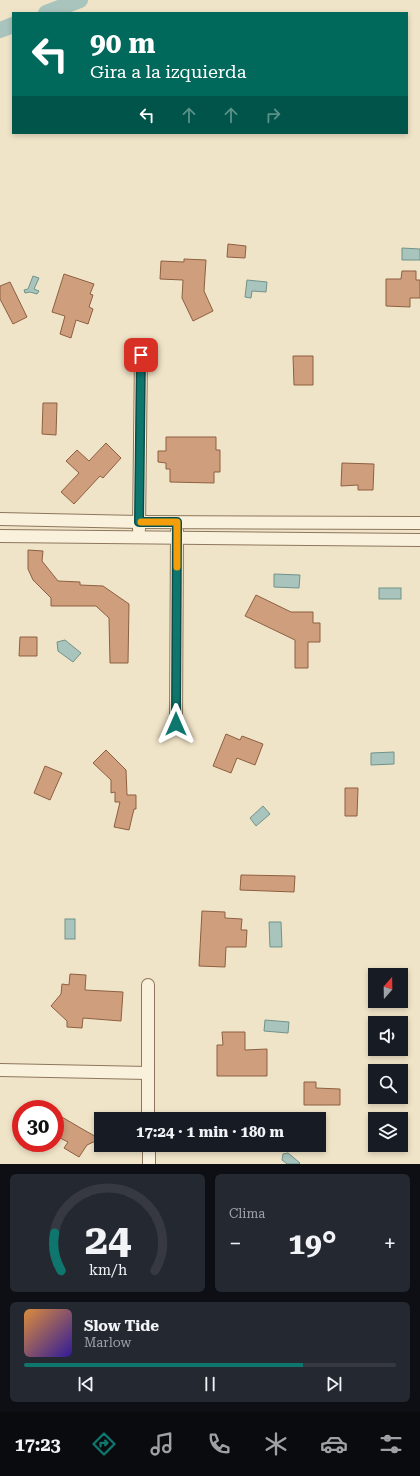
<!DOCTYPE html>
<html lang="es">
<head>
<meta charset="utf-8">
<style>
  body { margin:0; font-family:"Roboto Serif",serif; background:#242831; color:#f1f3f6; height:100vh; display:flex; flex-direction:column; font-size:15px; white-space:nowrap }
  * { box-sizing:border-box; margin:0 }
  p { font-size:13px; color:#9ea1a6 }
  .icon { flex:none; width:22px; height:22px; fill:none; stroke:currentColor; stroke-width:2; stroke-linecap:round; stroke-linejoin:round }
  .map { position:relative; height:1164px; overflow:hidden }
  .panel { display:flex; flex-direction:column; gap:10px; padding:10px; background:#0d0f14; flex:1 }
  .panel>* { flex:none }
  .banner { position:absolute; left:12px; top:12px; width:396px; height:122px; border-radius:0px; box-shadow:0 2px 6px #0003; background:#00695c; color:#fff; overflow:hidden }
  .needle { width:26px; rotate:20deg }
  .buttons { position:absolute; left:368px; top:968px; display:grid; gap:8px }
  .buttons a { display:grid; place-items:center; width:40px; height:40px; border-radius:0px; background:#171b24; box-shadow:0 2px 6px #0003; font-size:20px }
  .speed { position:absolute; left:12px; top:1100px; display:flex; gap:8px; font-size:20px; font-weight:700; text-align:center }
  .speed>* { display:grid; place-content:center; width:52px; height:52px; border-radius:50%; background:#171b24; box-shadow:0 2px 6px #0003; line-height:1 }
  .speed .limit { border:6px solid #d22; background:#fff; color:#111 }
  .pin { position:absolute; display:grid; place-items:center; width:34px; height:34px; color:#fff; margin:-17px; border-radius:8px; box-shadow:0 2px 6px #0006 }
  .me { position:absolute; width:44px; margin:-22px; rotate:0deg; stroke-linejoin:round; filter:drop-shadow(0 0 3px #0008) }
  .turn { display:flex; align-items:center; gap:14px; height:84px; padding:0 12px; font-size:18px }
  .turn .icon { width:52px; height:52px; stroke-width:2.5 }
  .turn b { display:block; font-size:28px; line-height:34px }
  .lanes { display:flex; align-items:center; height:38px; padding:0 12px; background:#0003; justify-content:center; gap:20px; direction:ltr }
  .lanes .off { opacity:.35 }
  .big { font-size:30px; font-weight:700; line-height:1.1 }
  .panel .tile { flex:1; display:flex; flex-direction:column; justify-content:center; gap:6px; min-width:0; padding:0 14px; border-radius:6px; background:#242831 }
  .panel .dial { align-items:center; gap:0 }
  .dial svg { height:104px; overflow:visible; fill:none; stroke:#363941; stroke-width:7; stroke-linecap:round; text-anchor:middle }
  .dial text { fill:#f1f3f6; stroke:none }
  .song { display:flex; align-items:center; gap:12px }
  .cover { width:48px; height:48px; border-radius:6px; background:linear-gradient(135deg,hsl(30 70% 55%),hsl(250 70% 35%)) }
  .played { height:4px; border-radius:2px; background:linear-gradient(90deg,#0f766e 75%,#363941 75%) }
  .keys { display:flex; justify-content:space-around; direction:ltr }
  .heat { display:flex; justify-content:space-between; align-items:center; font-size:22px; direction:ltr }
  .panel .tiles { flex:1; display:grid; gap:10px; grid-template-columns:1fr 1fr }
  .tile:last-child { grid-column:span 2 }
  .trip { position:absolute; left:94px; top:1112px; width:232px; height:40px; border-radius:0px; background:#171b24; box-shadow:0 2px 6px #0003; font-weight:700; line-height:40px; text-align:center }
  .menu { display:flex; height:64px; justify-content:space-around; align-items:center; background:#090b0e; color:#9ea1a6 }
  .menu .icon { width:28px; height:28px }
  .menu .current { color:#0f766e }
  .menu b { font-size:18px; color:#f1f3f6 }
  .map>svg:first-child { display:block }
  .water { fill:#a9c4bc; stroke:#6f938a }
  .lines { fill:none; stroke-linecap:round; stroke-linejoin:round }
  .canal { stroke:#a9c4bc; stroke-width:16 }
  .building { fill:#cf9f7d; stroke:#8d5f41 }
  .minor-casing { stroke:#8d765c; stroke-width:14 }
  .minor { stroke:#faf1dc; stroke-width:12 }
  .route-casing { stroke:#0a4d48; stroke-width:10 }
  .route { stroke:#0f766e; stroke-width:7 }
  .slow { stroke:#f59e0b; stroke-width:7 }
</style>
</head>
<body>
<div class="map">
<svg width="420" height="1164" viewBox="0 0 420 1164">
  <rect width="100%" height="100%" fill="#f0e4c8"/>
  <g class="water">
    <path d="M402,248L420,249V260H402Z"/>
    <path d="M33,276L39,278L34,289L39,291L37,294L30,292L25,293L24,290L28,289Z"/>
    <path d="M247,280L267,282L266,292L252,291L251,298L245,297Z"/>
    <path d="M274,574L300,575L299,588L274,587Z"/>
    <rect x="379" y="588" width="22" height="11"/>
    <path d="M65,640L81,653L73,662L58,651L57,642Z"/>
    <path d="M394,752V764L371,765V753Z"/>
    <path d="M263,806L270,814L256,826L250,818Z"/>
    <rect x="65" y="919" width="10" height="20"/>
    <path d="M269,922H281L282,947H270Z"/>
    <path d="M265,1020L289,1022L288,1033L264,1031Z"/>
    <path d="M288,1153L300,1163L299,1164H287L282,1160L283,1154Z"/>
  </g>
  <g class="lines">
    <g class="canal">
      <path d="M46,13L80,0"/>
      <path d="M0,30L13,25"/>
    </g>
  </g>
  <g class="building">
    <path d="M228,244L246,246L245,258L227,257Z"/>
    <path d="M184,259L206,260L204,291L213,311L193,321L182,298L183,280L160,279L161,261L184,262Z"/>
    <path d="M402,271H416V280H420V298H410V307L386,306V279H401Z"/>
    <path d="M64,274L94,284L90,294L93,295L89,307L93,309L88,324L76,320L71,338L60,334L65,316L52,312Z"/>
    <path d="M10,282L27,317L13,324L0,299V286Z"/>
    <path d="M293,356H313V385H294Z"/>
    <path d="M43,403H57L56,435L42,434Z"/>
    <path d="M166,437H216V450H220V472H214V483L170,482V469H166V463L158,462V451H166Z"/>
    <path d="M106,443L121,458L103,478L100,476L74,504L61,492L79,473L66,461L77,450L89,461Z"/>
    <path d="M342,463L374,464L373,490H358V485L341,486Z"/>
    <path d="M28,550L43,551L42,561L58,581L80,582V585L103,586L129,604L128,663H110L109,618L96,606H51V598L33,580L28,569Z"/>
    <path d="M256,595L291,612H313V623H320V642H308V668H295V640L245,616Z"/>
    <path d="M20,637H37V656H19Z"/>
    <path d="M226,734L240,740L242,736L263,744L255,765L237,758L231,773L213,766Z"/>
    <path d="M106,750L126,770L127,795H136V809H134L129,830L114,827L120,802H115V792L111,793V780L93,763Z"/>
    <path d="M45,766L62,773L50,800L34,793Z"/>
    <path d="M345,788H358L357,816H345Z"/>
    <path d="M241,875L295,876L294,892L240,890Z"/>
    <path d="M202,911L225,912V918L242,919L241,930H247L246,947H226L225,967L199,966Z"/>
    <path d="M70,974L86,975L85,990L123,992L121,1021L83,1018L82,1028L67,1027V1021L51,1006L61,994L62,984L69,985Z"/>
    <path d="M222,1032H245V1050L267,1049V1076H217V1045H223Z"/>
    <path d="M304,1082H316V1088L340,1089V1105H304Z"/>
    <path d="M55,1113L84,1130L100,1139L87,1145L79,1157L64,1148L68,1142L60,1138L62,1133L55,1128Z"/>
  </g>
  <g class="lines">
    <g class="minor-casing">
      <g id="minor">
        <path d="M0,519L139,522L420,523"/>
        <path d="M139,530L141,355"/>
        <path d="M0,536L420,540"/>
        <path d="M176,724L177,531"/>
        <path d="M148,985V1119"/>
        <path d="M0,1070L148,1073"/>
        <path d="M149,1145V1164"/>
      </g>
    </g>
    <use href="#minor" class="minor"/>
  </g>
  <g class="lines">
    <g class="route-casing">
      <path id="route" d="M141,355L139,522H177L176,724"/>
    </g>
    <use href="#route" class="route"/>
    <path class="slow" d="M141,522H177V567"/>
  </g>
</svg>
<div class="buttons">
<a><svg class="needle" viewBox="-14 -14 28 28"><path d="M0-13l5 13h-10z" fill="#e53935"/><path d="M0 13l5-13h-10z" fill="#9ea1a6"/></svg></a>
<a><svg class="icon" aria-label="sound" viewBox="0 0 24 24"><path d="M4 9h4l5-4v14l-5-4H4zM17 9q2 3 0 6"/></svg></a>
<a><svg class="icon" aria-label="search" viewBox="0 0 24 24"><circle cx="10" cy="10" r="6"/><path d="M15 15l6 6"/></svg></a>
<a><svg class="icon" aria-label="layers" viewBox="0 0 24 24"><path d="M12 4l9 5-9 5-9-5zM3 14l9 5 9-5"/></svg></a>
</div>
<div class="speed"><div class="limit">30</div></div>
<div class="pin" style="left:141px;top:355px;background:#d93025"><svg class="icon" aria-label="arrive" viewBox="0 0 24 24"><path d="M6 21V4h12l-3 4 3 4H6"/></svg></div>
<svg class="me" style="left:176px;top:724px" viewBox="-20 -20 40 40"><path d="M0-17L14 15 0 8-14 15z" fill="#0f766e" stroke="#fff" stroke-width="4"/></svg>
<div class="trip">17:24 · 1 min · 180 m</div>
<div class="banner">
<div class="turn"><svg class="icon" aria-label="left" viewBox="0 0 24 24"><path d="M17 20v-9H6M10 6l-5 5 5 5"/></svg><div><b>90 m</b>Gira a la izquierda</div></div>
<div class="lanes"><svg class="icon" aria-label="left" viewBox="0 0 24 24"><path d="M17 20v-9H6M10 6l-5 5 5 5"/></svg><svg class="icon off" aria-label="ahead" viewBox="0 0 24 24"><path d="M12 20V5M6 11l6-6 6 6"/></svg><svg class="icon off" aria-label="ahead" viewBox="0 0 24 24"><path d="M12 20V5M6 11l6-6 6 6"/></svg><svg class="icon off" aria-label="right" viewBox="0 0 24 24"><path d="M7 20v-9h11M14 6l5 5-5 5"/></svg></div>
</div>
</div>
<section class="panel">
<div class="tiles">
<div class="tile dial"><svg viewBox="0 0 100 80">
<path d="M14 69A42 42 0 1 1 86 69"/>
<path d="M14 69A42 42 0 0 1 9 40" stroke="#0f766e"/>
<text x="50" y="56" font-size="32" font-weight="700">24</text>
<text x="50" y="72" font-size="11">km/h</text>
</svg></div>
<div class="tile"><p>Clima</p>
<div class="heat"><a>−</a><b class="big">19°</b><a>+</a></div>
</div>
<div class="tile">
<div class="song"><i class="cover"></i><div><b>Slow Tide</b><p>Marlow</p></div></div>
<div class="played"></div>
<div class="keys"><svg class="icon" aria-label="previous" viewBox="0 0 24 24"><path d="M18 5L8 12l10 7zM5 5v14"/></svg><svg class="icon" aria-label="pause" viewBox="0 0 24 24"><path d="M8 5v14M16 5v14"/></svg><svg class="icon" aria-label="next" viewBox="0 0 24 24"><path d="M6 5l10 7-10 7zM19 5v14"/></svg></div>
</div>
</div>
</section>
<nav class="menu">
<b>17:23</b>
<svg class="icon current" aria-label="directions" viewBox="0 0 24 24"><path d="M12 3l9 9-9 9-9-9zM9 14v-3h6M13 9l2 2-2 2"/></svg>
<svg class="icon" aria-label="music" viewBox="0 0 24 24"><path d="M9 18V5l10-2v13"/><circle cx="6" cy="18" r="3"/><circle cx="16" cy="16" r="3"/></svg>
<svg class="icon" aria-label="phone" viewBox="0 0 24 24"><path d="M5 4h4l2 5-3 2q2 4 5 5l2-3 5 2v4C11 20 4 13 5 4z"/></svg>
<svg class="icon" aria-label="climate" viewBox="0 0 24 24"><path d="M12 3v18M4 7l16 10M4 17L20 7"/></svg>
<svg class="icon" aria-label="car" viewBox="0 0 24 24"><path d="M5 17H2v-5l4-1 3-4h7l3 4 3 1v5h-3M9 17h6M6 11h13"/><circle cx="7" cy="17" r="2"/><circle cx="17" cy="17" r="2"/></svg>
<svg class="icon" aria-label="filters" viewBox="0 0 24 24"><path d="M4 7h16M4 17h16"/><circle cx="9" cy="7" r="2"/><circle cx="15" cy="17" r="2"/></svg>
</nav>
</body>
</html>
